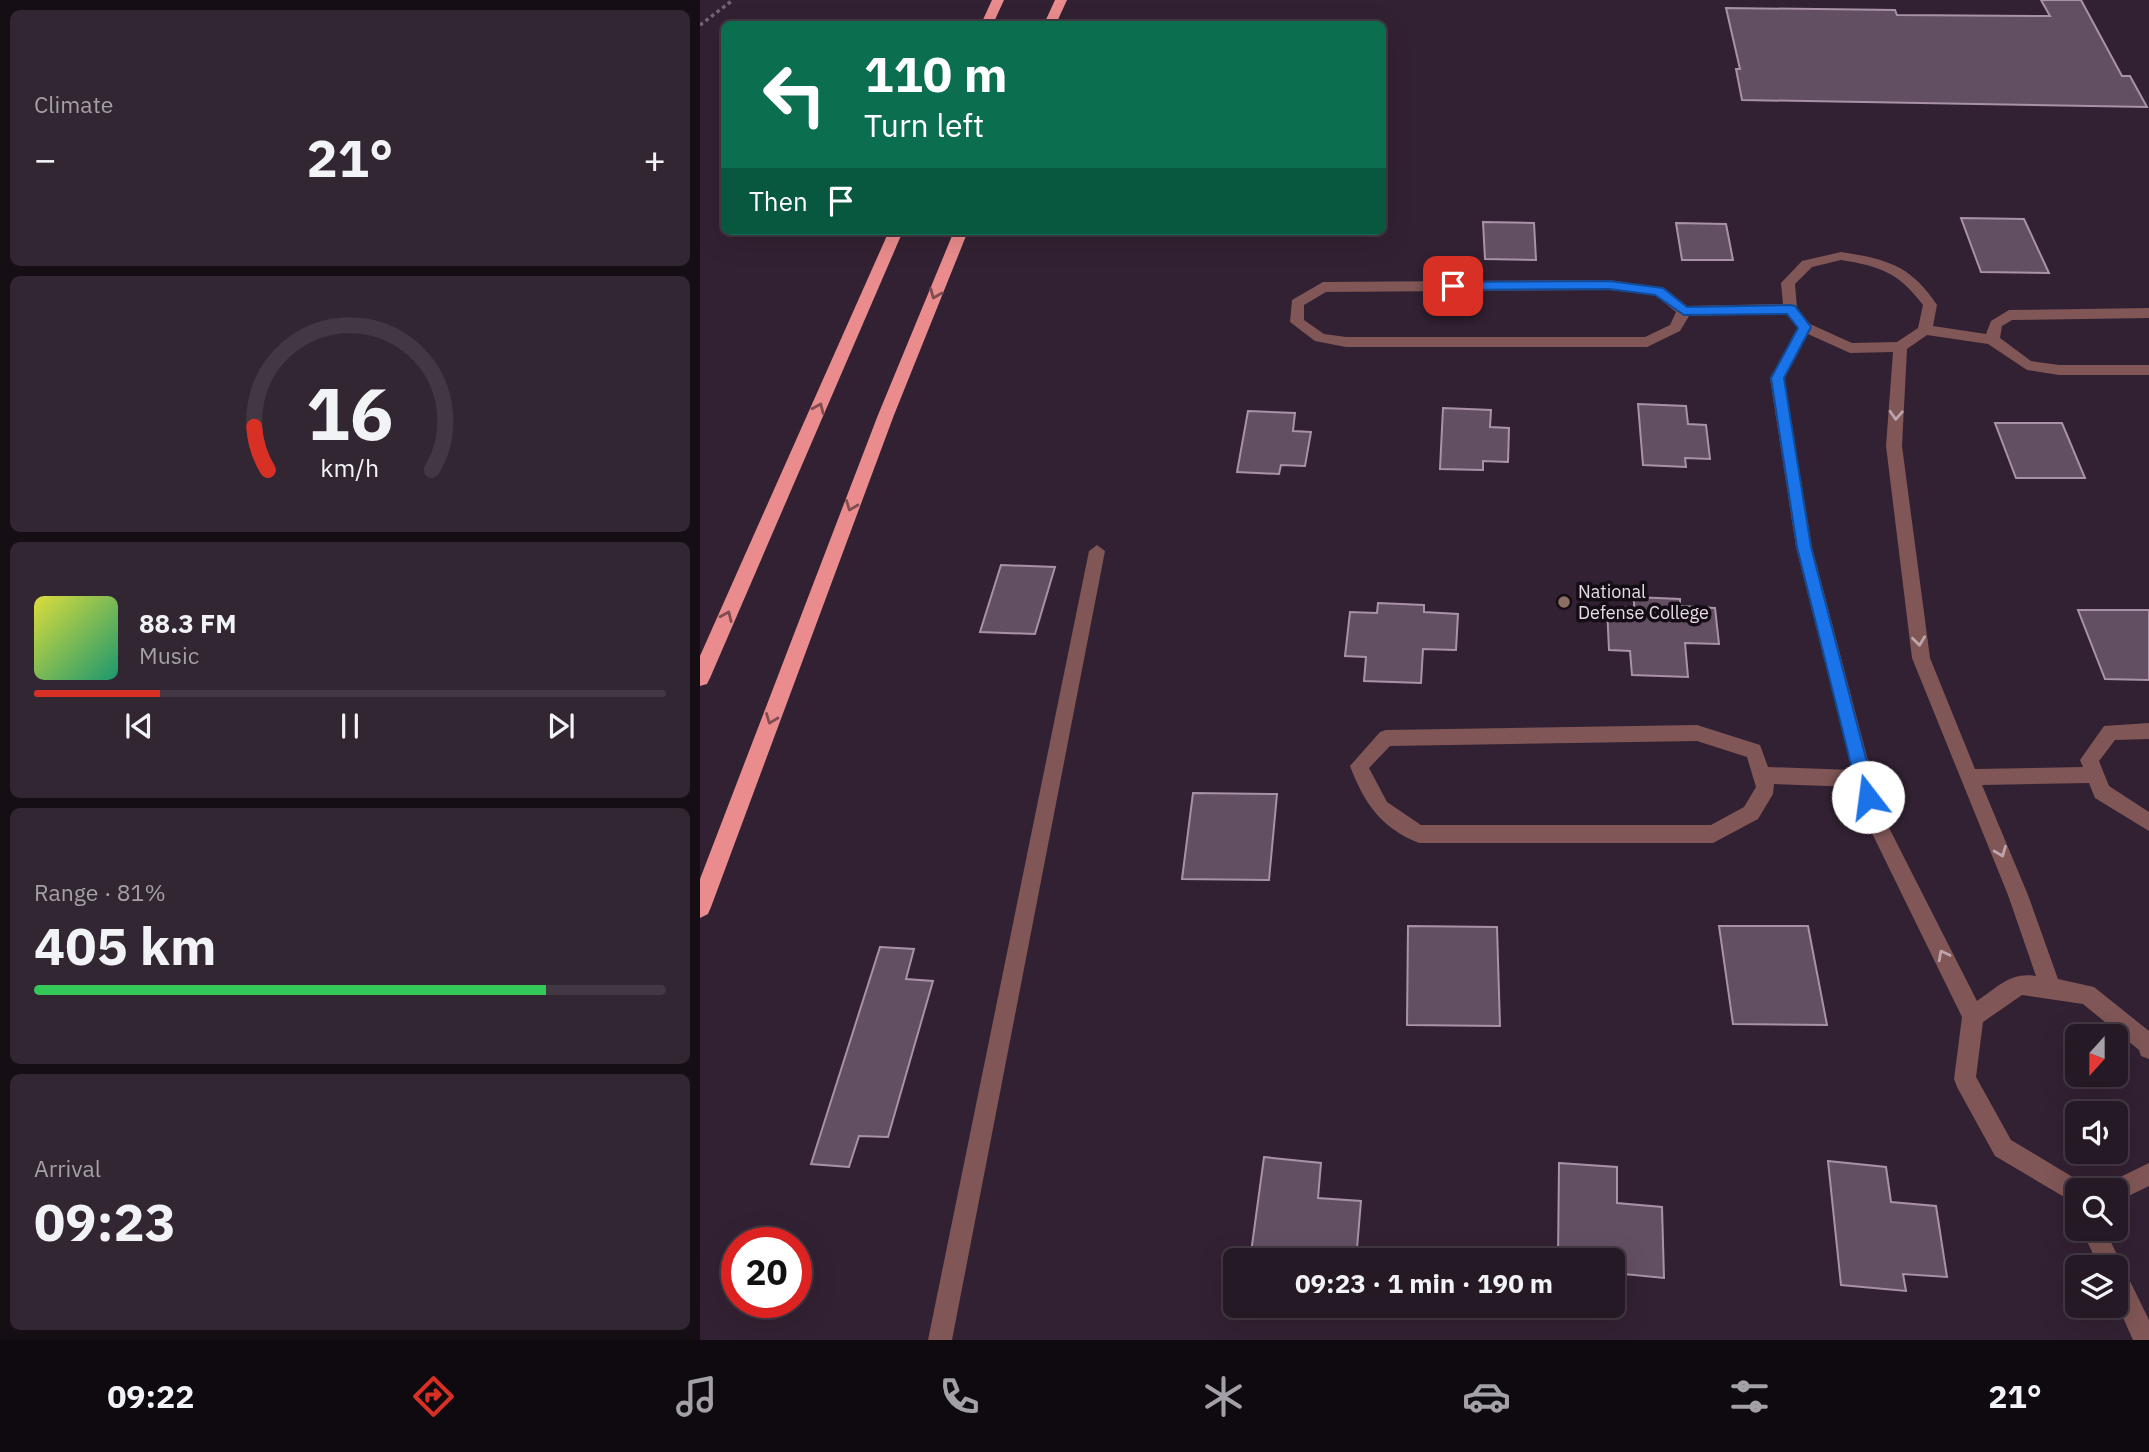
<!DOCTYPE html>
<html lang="en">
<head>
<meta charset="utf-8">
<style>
  body { margin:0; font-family:"IBM Plex Sans",sans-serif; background:#322632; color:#f1f3f6; height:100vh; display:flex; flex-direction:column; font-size:26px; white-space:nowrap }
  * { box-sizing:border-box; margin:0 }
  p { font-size:23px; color:#a4a0a7 }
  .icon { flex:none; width:38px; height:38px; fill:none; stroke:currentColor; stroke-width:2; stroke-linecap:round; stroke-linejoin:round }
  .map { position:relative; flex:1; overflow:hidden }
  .panel { display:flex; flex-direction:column; gap:10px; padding:10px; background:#150e15; width:700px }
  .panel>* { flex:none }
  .hud { position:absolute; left:21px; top:21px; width:665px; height:214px; border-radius:10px; box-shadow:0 7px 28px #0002,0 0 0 2px #423843; background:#0b6e4f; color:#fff; overflow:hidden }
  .needle { width:46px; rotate:201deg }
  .fabs { position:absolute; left:1365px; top:1024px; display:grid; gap:14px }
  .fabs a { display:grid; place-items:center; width:63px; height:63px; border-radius:10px; background:#261926; box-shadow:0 7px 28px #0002,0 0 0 2px #423843; font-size:35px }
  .speed { position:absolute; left:21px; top:1227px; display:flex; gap:14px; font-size:35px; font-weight:700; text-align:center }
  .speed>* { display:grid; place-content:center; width:91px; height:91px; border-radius:50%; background:#261926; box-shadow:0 7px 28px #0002,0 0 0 2px #423843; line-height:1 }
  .speed .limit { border:10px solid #d22; background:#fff; color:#111 }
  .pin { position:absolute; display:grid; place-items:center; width:60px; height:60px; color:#fff; margin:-30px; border-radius:14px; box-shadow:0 4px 10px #0006 }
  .me { position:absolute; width:77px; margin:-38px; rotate:345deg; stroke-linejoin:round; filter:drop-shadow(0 0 5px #0008) }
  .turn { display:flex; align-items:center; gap:24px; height:147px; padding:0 28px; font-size:32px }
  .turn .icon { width:91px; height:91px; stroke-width:2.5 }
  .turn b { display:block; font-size:49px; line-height:60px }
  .then { display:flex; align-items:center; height:66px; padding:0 28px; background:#0003; gap:14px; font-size:26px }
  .big { font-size:52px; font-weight:800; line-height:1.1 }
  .panel .widget { flex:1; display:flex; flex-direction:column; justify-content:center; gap:10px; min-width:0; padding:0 24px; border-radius:10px; background:#322632 }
  .panel .dial { align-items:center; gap:0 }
  .dial svg { height:182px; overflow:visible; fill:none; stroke:#423843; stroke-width:7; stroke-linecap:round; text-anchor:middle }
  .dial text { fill:#f1f3f6; stroke:none }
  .song { display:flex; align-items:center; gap:21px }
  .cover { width:84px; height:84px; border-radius:10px; background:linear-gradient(135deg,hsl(60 70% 55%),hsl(160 70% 35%)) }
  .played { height:7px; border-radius:4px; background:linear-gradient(90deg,#d93025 20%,#423843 20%) }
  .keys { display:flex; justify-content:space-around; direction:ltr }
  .heat { display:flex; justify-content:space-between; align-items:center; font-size:38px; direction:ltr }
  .charge { height:10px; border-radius:5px; background:linear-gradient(90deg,#34c759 81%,#423843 0) }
  .trip { position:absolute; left:523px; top:1248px; width:402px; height:70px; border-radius:10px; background:#261926; box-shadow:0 7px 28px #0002,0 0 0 2px #423843; font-weight:800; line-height:70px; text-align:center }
  .tab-bar { display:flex; height:112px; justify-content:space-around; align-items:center; background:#0f0a0f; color:#a4a0a7 }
  .tab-bar .icon { width:49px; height:49px }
  .tab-bar .current { color:#d93025 }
  .tab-bar b { font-size:32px; color:#f1f3f6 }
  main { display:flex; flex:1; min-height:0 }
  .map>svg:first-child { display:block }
  .building { fill:#634f62; stroke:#a992a7; stroke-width:2 }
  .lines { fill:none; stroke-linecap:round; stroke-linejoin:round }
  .path { stroke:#756574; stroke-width:3.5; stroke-dasharray:3.5 3.5; stroke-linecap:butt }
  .service { fill:#805656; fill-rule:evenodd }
  .trunk { fill:#ea8c8d; fill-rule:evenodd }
  .oneway { stroke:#804c51 }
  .oneway2 { stroke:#bda5ac }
  .route { fill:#1a73e8; stroke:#114b97; stroke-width:2 }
  .education-dot { fill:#8d6e63; stroke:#150d15; stroke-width:2.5 }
  .labels { text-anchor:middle; stroke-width:7; stroke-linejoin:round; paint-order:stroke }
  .poi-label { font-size:18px; fill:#e6dae5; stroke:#150d15; text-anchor:start }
</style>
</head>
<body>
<main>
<section class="panel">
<div class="widget"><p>Climate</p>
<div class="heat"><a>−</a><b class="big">21°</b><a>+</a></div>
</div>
<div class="widget dial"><svg viewBox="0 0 100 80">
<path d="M14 69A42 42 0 1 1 86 69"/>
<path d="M14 69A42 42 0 0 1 8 50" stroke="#d93025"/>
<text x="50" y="56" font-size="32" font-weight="700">16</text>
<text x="50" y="72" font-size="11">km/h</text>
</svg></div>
<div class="widget">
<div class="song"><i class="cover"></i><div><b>88.3 FM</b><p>Music</p></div></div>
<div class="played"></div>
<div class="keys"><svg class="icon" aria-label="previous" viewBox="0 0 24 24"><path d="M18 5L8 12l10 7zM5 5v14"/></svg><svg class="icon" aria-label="pause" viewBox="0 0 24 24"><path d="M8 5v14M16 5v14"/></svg><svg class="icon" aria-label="next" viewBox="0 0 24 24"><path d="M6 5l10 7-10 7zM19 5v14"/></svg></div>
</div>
<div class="widget"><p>Range · 81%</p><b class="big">405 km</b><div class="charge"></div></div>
<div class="widget"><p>Arrival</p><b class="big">09:23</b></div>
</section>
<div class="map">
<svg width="1449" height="1340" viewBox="0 0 1449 1340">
  <rect width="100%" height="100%" fill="#322132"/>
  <g class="building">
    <path d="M1341,0H1381L1422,76H1430L1447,107L1042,100L1036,69H1040L1026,8L1195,10L1197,15L1350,16Z"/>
    <path d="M1261,218L1324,219L1349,273L1281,272Z"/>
    <path d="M783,222L834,223L836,260L785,259Z"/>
    <path d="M976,223L1026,224L1033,260H982Z"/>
    <path d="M938,404L986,406L988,424L1006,425L1010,459L985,458L986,467L943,465Z"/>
    <path d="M743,408L791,410L790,427L809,428L808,462L783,461V470L740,469Z"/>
    <path d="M548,411L595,413L593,431L611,432L605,466L581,465L579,474L537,472Z"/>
    <path d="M1295,423H1362L1385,478H1316Z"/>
    <path d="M301,565L355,567L335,634L280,632Z"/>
    <path d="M934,597L980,599V606L1015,608L1019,644L985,643L988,677L932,675L930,651L909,650L907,607L934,608Z"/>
    <path d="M678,603L724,605V612L758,614L756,650L723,649L721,683L664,681L666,657L645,656L650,612L677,613Z"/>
    <path d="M1378,610H1449V680L1405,679Z"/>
    <path d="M493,793L577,794L569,880L482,879Z"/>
    <path d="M708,926L797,927L800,1026L707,1025Z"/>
    <path d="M1019,926H1108L1127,1025L1033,1024Z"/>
    <path d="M180,947L214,949L206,979L233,981L188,1137L159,1136L149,1167L111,1164Z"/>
    <path d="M564,1157L621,1163L618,1198L661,1201L656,1260H550Z"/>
    <path d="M1128,1161L1186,1167L1191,1202L1236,1206L1247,1277L1203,1274L1206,1291L1141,1285Z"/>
    <path d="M859,1163L917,1167V1203L962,1207L964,1278L914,1273V1260H858Z"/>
  </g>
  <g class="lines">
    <path class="path" d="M0,25L33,0"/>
    <g class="service">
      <path d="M1141,252C1186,259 1211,265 1237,305L1233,326L1286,334L1291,321L1309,310L1449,308V318L1312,320L1302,326L1300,338L1331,361L1359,365H1449V375H1359L1327,370L1288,344L1227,335L1207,349L1202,446L1230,658L1275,769L1383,767L1380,760L1404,726L1449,723V739L1415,740L1399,761L1409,786L1449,812V831L1395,798L1389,783L1282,785L1328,895L1358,979L1394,987L1449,1031V1059L1441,1056L1439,1050L1383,1004L1322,995L1283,1022L1276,1077L1311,1140L1376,1179L1388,1182L1391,1190H1377V1201L1366,1198L1295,1156L1257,1087L1254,1079L1262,1017L1166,821L1156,787L1074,784L1073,794L1058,819L1013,843H719C681,828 664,803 650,766L680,732L686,730L997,725L1060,745L1068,767L1152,770L1096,547L1070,378L1098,328L1086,314L989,316L980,331L947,347H646L615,341L590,322L592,300L623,282L909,280L964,288L987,306L1083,304L1081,283L1102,261ZM1141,260C1180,266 1199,273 1223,305L1218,328L1197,342L1152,343L1110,324L1097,308L1095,284L1112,267ZM909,290L955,295L976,312L970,325L945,337H646L624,334L604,320V305L626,292ZM1108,334L1150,353L1193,352L1186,446L1212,658L1308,895L1336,976C1310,972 1298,987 1277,1001L1182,814L1112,547L1084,378ZM997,741L1047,757L1056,787L1044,807L1011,825H721L687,802L669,768L690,746Z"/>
      <path d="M397,545L405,551L252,1340H228L389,551Z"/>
      <path d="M1449,1163V1186L1416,1202V1190H1405L1408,1183Z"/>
      <path d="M1381,1228H1404L1449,1320V1340H1433L1416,1302V1267H1399Z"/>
    </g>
    <g class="trunk">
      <path d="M292,0H304L293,24H281Z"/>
      <path d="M355,0H367L356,24H344Z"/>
      <path d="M189,231H203L10,678L7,684L0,686V656Z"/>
      <path d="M254,231H268L194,415L11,907L8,914L0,918V879L178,415Z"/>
    </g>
  </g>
  <defs><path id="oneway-chevron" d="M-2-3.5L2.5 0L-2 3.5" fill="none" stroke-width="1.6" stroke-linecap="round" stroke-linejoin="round" transform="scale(1.75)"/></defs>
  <g class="oneway">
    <use href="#oneway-chevron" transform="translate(235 294) rotate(112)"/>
    <use href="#oneway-chevron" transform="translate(119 408) rotate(-66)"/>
    <use href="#oneway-chevron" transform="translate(151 506) rotate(111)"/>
    <use href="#oneway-chevron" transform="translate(27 616) rotate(-66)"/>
    <use href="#oneway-chevron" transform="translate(71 719) rotate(111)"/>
  </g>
  <g class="oneway2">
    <use href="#oneway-chevron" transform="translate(1196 415) rotate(93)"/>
    <use href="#oneway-chevron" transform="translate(1219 641) rotate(83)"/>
    <use href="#oneway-chevron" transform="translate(1301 852) rotate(68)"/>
    <use href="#oneway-chevron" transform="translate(1243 955) rotate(-117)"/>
  </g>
  <path class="route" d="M909,281L963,288L987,307L1090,305L1095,306L1111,327L1084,378L1111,547L1176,797L1174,802L1168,805L1162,802L1159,797L1097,547L1071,378L1098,328L1087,314L984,315L955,295L909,289L753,290L747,286L753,282Z"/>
  <circle class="education-dot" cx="864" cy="602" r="7"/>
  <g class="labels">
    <g class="poi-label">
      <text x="878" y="598">National<tspan x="878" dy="21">Defense College</tspan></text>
    </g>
  </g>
</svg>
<div class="fabs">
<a><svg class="needle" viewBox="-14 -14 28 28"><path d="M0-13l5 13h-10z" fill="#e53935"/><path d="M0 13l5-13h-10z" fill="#a4a0a7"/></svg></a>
<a><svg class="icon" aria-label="sound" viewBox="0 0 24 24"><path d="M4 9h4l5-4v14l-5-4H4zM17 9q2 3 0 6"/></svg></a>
<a><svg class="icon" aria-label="search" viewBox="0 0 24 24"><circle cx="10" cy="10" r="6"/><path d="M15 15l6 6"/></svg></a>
<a><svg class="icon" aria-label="layers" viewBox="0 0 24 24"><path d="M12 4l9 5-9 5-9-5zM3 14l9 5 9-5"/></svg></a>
</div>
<div class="speed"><div class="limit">20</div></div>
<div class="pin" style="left:753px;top:286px;background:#d93025"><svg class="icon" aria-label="arrive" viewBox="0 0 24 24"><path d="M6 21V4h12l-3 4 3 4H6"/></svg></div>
<svg class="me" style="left:1168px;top:797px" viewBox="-20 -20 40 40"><circle r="19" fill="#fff"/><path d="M0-13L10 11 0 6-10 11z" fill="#1a73e8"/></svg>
<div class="trip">09:23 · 1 min · 190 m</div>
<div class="hud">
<div class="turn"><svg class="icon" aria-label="left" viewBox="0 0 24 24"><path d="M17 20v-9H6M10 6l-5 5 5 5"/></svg><div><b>110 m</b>Turn left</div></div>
<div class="then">Then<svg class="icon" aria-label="arrive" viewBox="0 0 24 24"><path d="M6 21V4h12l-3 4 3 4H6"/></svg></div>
</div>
</div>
</main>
<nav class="tab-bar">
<b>09:22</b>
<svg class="icon current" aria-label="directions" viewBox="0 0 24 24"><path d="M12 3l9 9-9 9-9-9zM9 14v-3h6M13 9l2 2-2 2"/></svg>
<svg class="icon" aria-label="music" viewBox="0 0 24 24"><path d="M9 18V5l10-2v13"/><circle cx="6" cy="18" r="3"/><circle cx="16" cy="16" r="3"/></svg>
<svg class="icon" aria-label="phone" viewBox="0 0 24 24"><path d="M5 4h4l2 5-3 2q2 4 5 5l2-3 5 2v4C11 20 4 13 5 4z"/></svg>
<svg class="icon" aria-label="climate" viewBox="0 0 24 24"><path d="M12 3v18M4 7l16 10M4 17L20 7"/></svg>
<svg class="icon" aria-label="car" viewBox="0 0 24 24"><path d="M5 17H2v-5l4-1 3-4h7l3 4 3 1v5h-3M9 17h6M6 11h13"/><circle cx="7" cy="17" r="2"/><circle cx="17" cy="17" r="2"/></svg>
<svg class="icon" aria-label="filters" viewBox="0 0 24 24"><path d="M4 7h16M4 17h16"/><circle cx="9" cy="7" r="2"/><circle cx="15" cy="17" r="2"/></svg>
<b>21°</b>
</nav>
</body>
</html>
